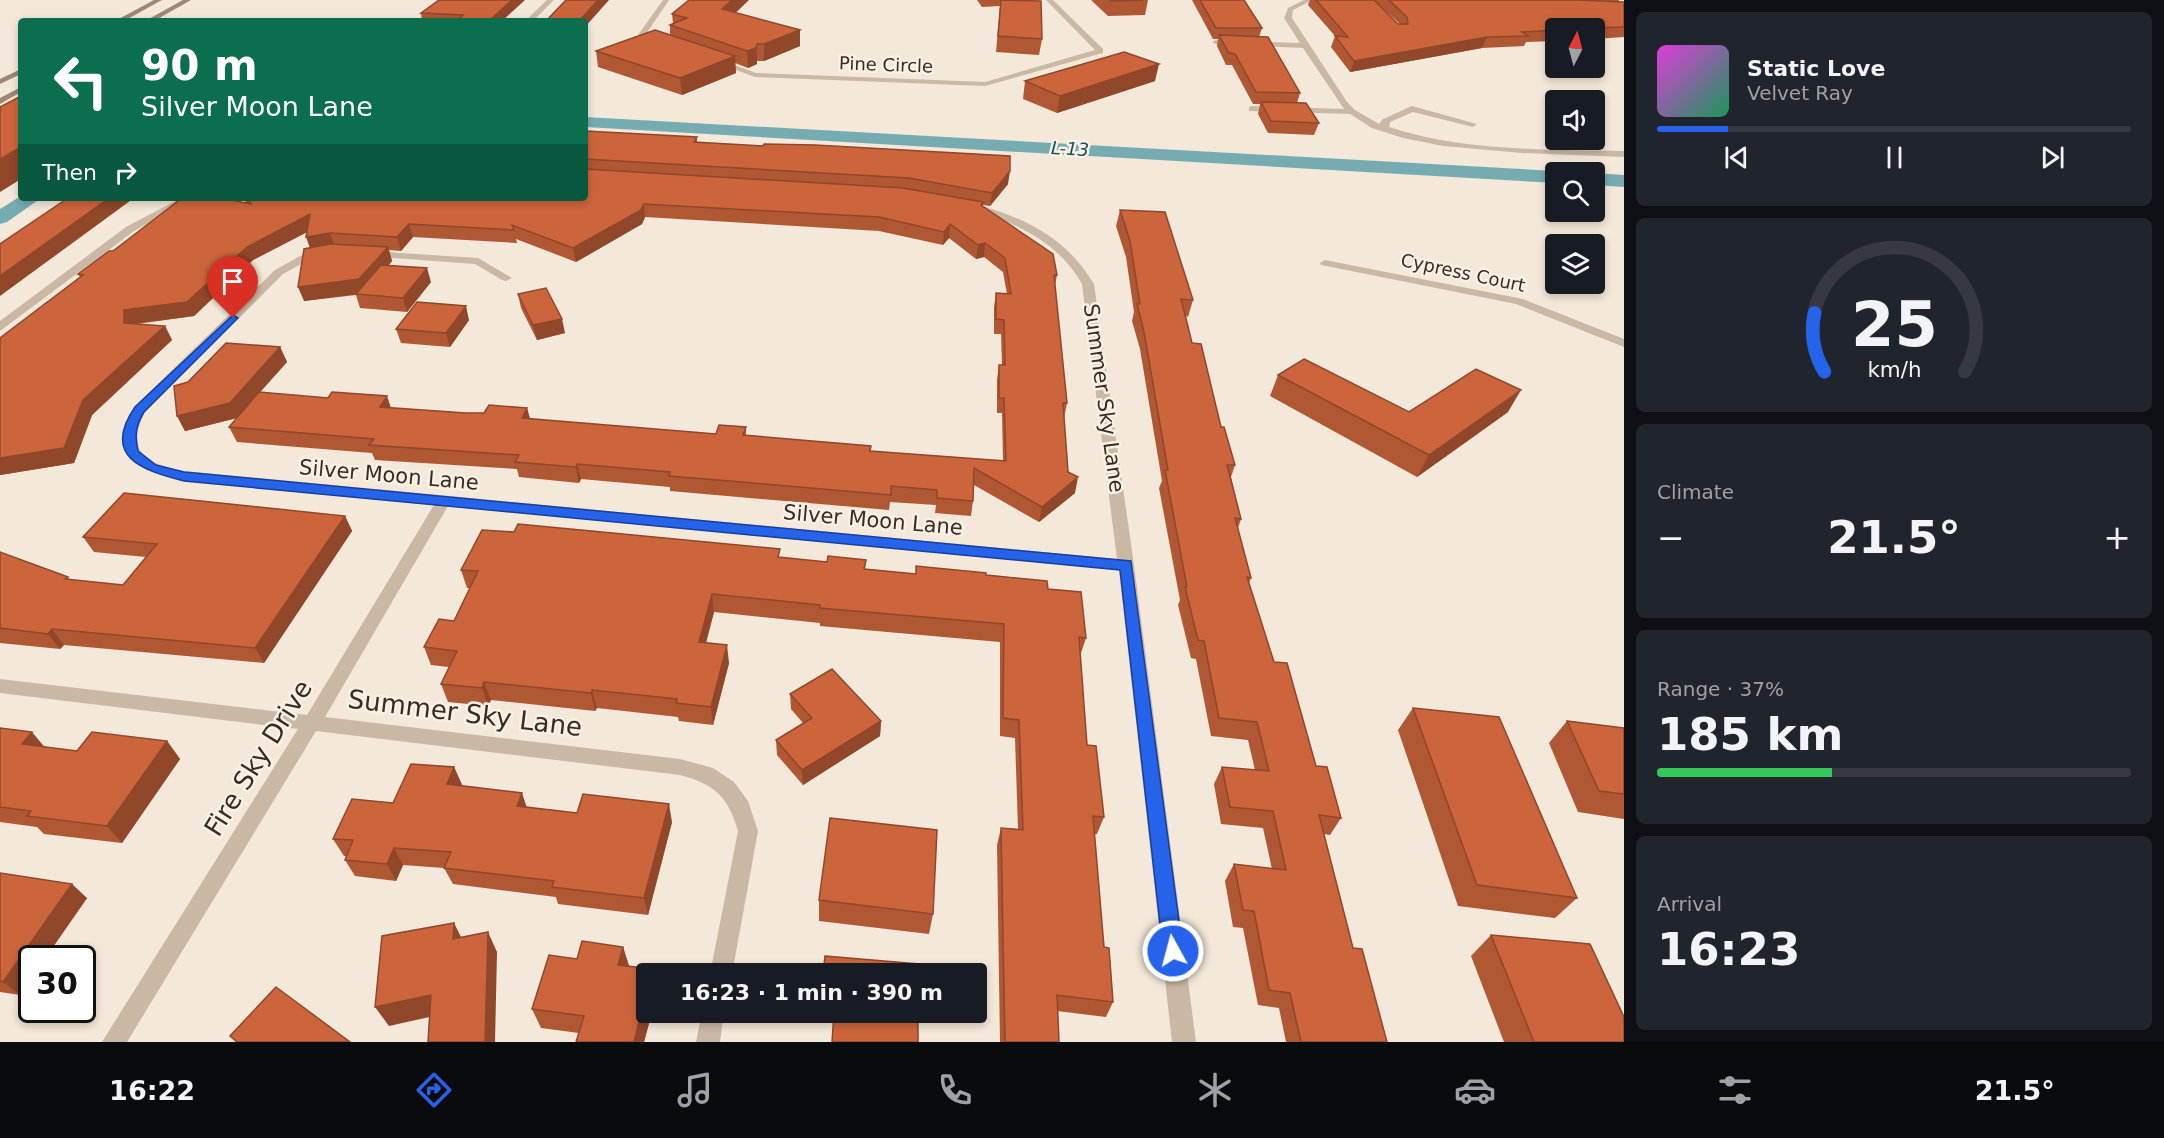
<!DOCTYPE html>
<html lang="en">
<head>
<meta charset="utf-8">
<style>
  body { margin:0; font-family:"DejaVu Sans",sans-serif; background:#20242c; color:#f1f3f6; height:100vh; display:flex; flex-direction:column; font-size:22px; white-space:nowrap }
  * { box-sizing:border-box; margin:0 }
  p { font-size:20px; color:#9ea1a6 }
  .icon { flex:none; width:33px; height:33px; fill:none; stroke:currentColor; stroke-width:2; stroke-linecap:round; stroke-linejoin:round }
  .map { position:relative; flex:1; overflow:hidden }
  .side { display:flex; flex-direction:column; gap:12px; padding:12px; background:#0d0f14; width:540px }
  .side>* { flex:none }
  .hud { position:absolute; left:18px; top:18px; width:570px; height:183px; border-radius:6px; box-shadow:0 3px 9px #0003; background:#0b6e4f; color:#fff; overflow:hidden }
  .needle { width:39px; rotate:6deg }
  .tools { position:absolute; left:1545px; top:18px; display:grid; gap:12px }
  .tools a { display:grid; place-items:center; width:60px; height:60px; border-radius:6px; background:#171b24; box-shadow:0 3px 9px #0003; font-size:30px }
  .speed { position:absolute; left:18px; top:945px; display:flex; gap:12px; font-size:30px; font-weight:700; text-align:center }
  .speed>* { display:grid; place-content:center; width:78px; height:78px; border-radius:50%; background:#171b24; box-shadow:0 3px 9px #0003; line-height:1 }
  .speed .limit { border:3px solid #111; border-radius:9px; background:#fff; color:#111 }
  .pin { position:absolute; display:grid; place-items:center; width:51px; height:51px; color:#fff; margin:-62px -26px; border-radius:50% 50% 50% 0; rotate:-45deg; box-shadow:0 0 6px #0007 }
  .pin .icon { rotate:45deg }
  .me { position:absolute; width:66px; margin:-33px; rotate:353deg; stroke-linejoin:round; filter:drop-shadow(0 0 4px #0008) }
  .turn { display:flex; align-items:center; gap:21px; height:126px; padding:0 24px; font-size:27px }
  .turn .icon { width:78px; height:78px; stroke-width:2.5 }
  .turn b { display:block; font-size:42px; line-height:51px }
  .then { display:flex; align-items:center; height:57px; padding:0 24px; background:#0003; gap:12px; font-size:22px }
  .big { font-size:45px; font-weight:600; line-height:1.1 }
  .side .card { flex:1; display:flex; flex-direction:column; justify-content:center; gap:9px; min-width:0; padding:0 21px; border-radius:9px; background:#20242c }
  .side .dial { align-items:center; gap:0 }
  .dial svg { height:156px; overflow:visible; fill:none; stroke:#363941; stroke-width:7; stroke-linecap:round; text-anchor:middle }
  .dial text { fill:#f1f3f6; stroke:none }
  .song { display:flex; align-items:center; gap:18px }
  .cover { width:72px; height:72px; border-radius:9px; background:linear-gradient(135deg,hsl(300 70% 55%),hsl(150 70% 35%)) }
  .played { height:6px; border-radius:3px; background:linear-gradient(90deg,#2563eb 15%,#363941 15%) }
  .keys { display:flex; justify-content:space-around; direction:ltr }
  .heat { display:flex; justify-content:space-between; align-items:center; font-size:33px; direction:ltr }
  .charge { height:9px; border-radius:4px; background:linear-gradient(90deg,#34c759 37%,#363941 0) }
  .trip { position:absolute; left:636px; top:963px; width:351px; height:60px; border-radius:6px; background:#171b24; box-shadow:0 3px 9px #0003; font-weight:600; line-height:60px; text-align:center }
  .tabs { display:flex; height:96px; justify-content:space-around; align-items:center; background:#090b0e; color:#9ea1a6 }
  .tabs .icon { width:42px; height:42px }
  .tabs .selected { color:#2563eb }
  .tabs b { font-size:27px; color:#f1f3f6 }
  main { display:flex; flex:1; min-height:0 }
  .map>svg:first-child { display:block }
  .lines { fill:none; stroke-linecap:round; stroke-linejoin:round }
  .canal { fill:#76acb1; fill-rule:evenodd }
  .minor { fill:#cbb8a4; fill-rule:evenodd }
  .secondary { fill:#9f8675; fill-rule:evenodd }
  .wall { fill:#b05734; fill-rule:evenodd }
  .shaded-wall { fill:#90472a }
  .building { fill:#cd653c; stroke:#90472a; stroke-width:1.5 }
  .route { fill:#2563eb; stroke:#184099; stroke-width:1.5 }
  .labels { text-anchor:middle; stroke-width:5; stroke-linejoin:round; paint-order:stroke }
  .far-street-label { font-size:18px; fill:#362c26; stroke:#faf1e5 }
  .far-water-label { font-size:18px; font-style:italic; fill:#19535a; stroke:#faf1e5 }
  .street-label { font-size:21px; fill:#362c26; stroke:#faf1e5 }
  .near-street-label { font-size:26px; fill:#362c26; stroke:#faf1e5 }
</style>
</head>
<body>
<main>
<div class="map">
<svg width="1624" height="1042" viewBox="0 0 1624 1042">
  <rect width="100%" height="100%" fill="#f3e8d9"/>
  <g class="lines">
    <g class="canal">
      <path d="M585,117L1556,171L1561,172H1556V183L585,127Z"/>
      <path d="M1594,173L1624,175V187L1594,185Z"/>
      <path d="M21,196V198H41L7,222L0,224V209Z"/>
    </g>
    <g class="minor">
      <path d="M547,0H554L533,21H525Z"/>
      <path d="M663,0H669L646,34L662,39L659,43L638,35Z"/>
      <path d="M1046,0H1053L1103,49V53L985,86L755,77L714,62L721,60L756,73L985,82L1095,50Z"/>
      <path d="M1304,0H1313L1293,10L1292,18L1347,102L1355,110L1379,124L1383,119L1412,106L1477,124L1473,127L1413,112L1390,122L1389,127C1464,152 1546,149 1624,151V157L1522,153L1443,146L1403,138L1372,128L1350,114L1249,111V107L1252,106L1344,109L1303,48L1216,44L1212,42L1216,40L1300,43L1284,18L1288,8Z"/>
      <path d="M181,198H193L134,231L0,331V321L126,227Z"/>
      <path d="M971,203C1022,216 1066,237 1094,284L1134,565L1196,1042H1172L1119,570L448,506L325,717L680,759L713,768L734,782L748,801L758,831L732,974H710L738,831C728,796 714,784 680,775L316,731L127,1042H102L298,729L0,693V679L307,715L434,505L184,481C141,472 104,456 134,407L275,270L300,256L322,250L327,253L308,260L283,274L145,412C125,452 146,464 184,471L1117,559L1082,284C1057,240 1014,222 967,208V204Z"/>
      <path d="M370,251L478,258L512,278L506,281L502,280L475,264L366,256V252Z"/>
      <path d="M1325,260L1523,299L1624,339V347L1516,304L1321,265L1320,263Z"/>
      <path d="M702,1012H724L720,1042H696Z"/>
    </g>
    <g class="secondary">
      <path d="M154,0H162L124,21H115Z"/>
      <path d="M183,0H191L154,21H145Z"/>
      <path d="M21,69V74L0,84V79Z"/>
      <path d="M21,87V92L0,104V98Z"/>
    </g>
  </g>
  <g class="wall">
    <path d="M439,0L502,21H422L421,13Z"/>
    <path d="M977,0H1031L1042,39L1039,55L996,52L1000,6L982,7Z"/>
    <path d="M1091,0H1148L1145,15L1108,16Z"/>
    <path d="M1192,0H1244L1262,28L1259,37L1300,93L1297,103L1319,123L1314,135L1268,133L1258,114L1260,104H1253L1232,65H1226L1217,46L1218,39H1213Z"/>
    <path d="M1310,0H1619L1618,2H1624V37L1594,39V28H1556V41L1526,42L1524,46L1482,48L1350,72L1331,47L1335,36L1308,5ZM1376,2L1400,24H1398Z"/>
    <path d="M735,13L800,30V46L764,61H757V64L748,68L735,63L736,73L682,95L598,67L596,51L670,35V25L673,23L672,14Z"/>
    <path d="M1025,81H1155L1057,113L1023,99Z"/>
    <path d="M585,131L697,137V142L1008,184L990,206L983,205V207L1057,275L1055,285L1067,403L1064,418L1068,472L1075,493L1039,522L974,485L973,501L971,516L935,513L936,505L890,502L889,510L670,491V487L581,479L579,483L519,477L517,469L375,460L372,453L237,442L229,427L237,418L185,431L177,416L188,382L280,347L287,362L259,393L391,408L466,413H484L527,408L530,419L716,434L746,427V436L870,451L1003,461L1002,413H997V380L999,365H1002L1001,334H994V307L996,293L1007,294L1003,272L984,257L976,259L949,238L943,245L879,231L645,217L642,224L576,262L516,239L517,243L413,237L401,251L389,250L392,261L388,266L431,282L407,312L360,308L356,295L304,301L310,248L307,232L253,260L194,316L137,324L165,326L172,340L92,415L74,463L0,475V338L80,277L78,274L113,251L246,203L243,198H585Z"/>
    <path d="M1120,210L1193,300L1188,317L1186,316L1192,343L1235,465L1231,477L1241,519L1238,528L1251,578L1249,583L1274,662L1316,766L1341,818L1330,835L1324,834L1353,948L1387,1042H1286L1279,1008L1258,1005L1243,928L1233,927L1225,881L1234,864L1272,869L1263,828L1221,824L1214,784L1222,767L1255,770L1248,740L1211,736L1196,659L1191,658L1178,605L1180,600L1159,488L1162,481L1140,349L1132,321L1134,312L1126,257L1116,226Z"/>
    <path d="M518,294L565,333L537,340L521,308Z"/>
    <path d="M469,320L450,347L401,343L396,329Z"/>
    <path d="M1278,375L1409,412H1508L1417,477L1270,396Z"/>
    <path d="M345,516L352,531L264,663L64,645L60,649L0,643V552L68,577L70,580L123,585L146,557L94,552L83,537Z"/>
    <path d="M780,558L827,562L866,560L865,569L916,574L986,575L1048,589L1086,638L1080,656L1087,745L1104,817L1097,834H1094L1104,947L1113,1002L1106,1017L1057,1011L1059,1042H1000L997,845L1001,828L1018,829L1015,738L1000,736V642L820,626V623L714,612L706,643L729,663L713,725L679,721L678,717L597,708L595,711L491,700L488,706L448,702L441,684L449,667L431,665L424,647L454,621L470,588H467L461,570Z"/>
    <path d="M790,694L881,721L880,736L803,785L777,755L776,740L803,723L791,709Z"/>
    <path d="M1413,708L1577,898L1555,918L1458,906L1398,730Z"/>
    <path d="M1567,721L1624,728V819L1578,812L1549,743Z"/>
    <path d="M0,728L45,747L77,751L167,741L180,759L122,843L44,834L37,827L0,822Z"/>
    <path d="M454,767L462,785V786L527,807L577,813L672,822L648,915L558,904L556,897L453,884L444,868L403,865L396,881L355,876L345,860L346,856H344L333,839Z"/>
    <path d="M0,873L87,898L20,995L0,992Z"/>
    <path d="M819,900L933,914L929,934L819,921Z"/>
    <path d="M1491,935L1624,1042H1504L1471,956Z"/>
    <path d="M623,947L629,966L646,1012H652L644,1042H576L579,1033L541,1028L532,1009L577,959Z"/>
    <path d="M820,1012H918L834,1023L820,1021Z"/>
  </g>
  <g class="shaded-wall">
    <path d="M512,0H525L502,21H489Z"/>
    <path d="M598,0H609L585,27V21H579Z"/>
    <path d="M732,0H749L723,25L722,9Z"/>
    <path d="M800,30V46L764,61V44Z"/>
    <path d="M1487,37L1482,48L1350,72L1354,61Z"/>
    <path d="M757,44V64L748,68L747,51Z"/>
    <path d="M735,56L736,73L682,95L680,78Z"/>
    <path d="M1159,64L1155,81L1057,113L1060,96Z"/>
    <path d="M21,147V179L0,192V159Z"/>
    <path d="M1010,171L1008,184L990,206L992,193Z"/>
    <path d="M109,198H134L0,296V276Z"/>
    <path d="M644,204L645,217L642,224L576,262L573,248Z"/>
    <path d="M310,214L315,228L253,260L194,316L131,324L124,323V310Z"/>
    <path d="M409,224L413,237L401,251L397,237Z"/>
    <path d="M950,224L949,238L943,245L944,232Z"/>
    <path d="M330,233L335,247L311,251L306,237Z"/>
    <path d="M985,243L984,257L976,259L978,245Z"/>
    <path d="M388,247L392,261L364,293L304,301L298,287Z"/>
    <path d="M427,268L431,282L407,312L403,298Z"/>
    <path d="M466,306L469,320L450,347L446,333Z"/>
    <path d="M562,319L565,333L537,340L533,325Z"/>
    <path d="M165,326L172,340L92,415L74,463L0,475V458L83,400Z"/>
    <path d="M280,347L287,362L237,418L185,431L177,416Z"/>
    <path d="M1521,390L1508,412L1417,477L1429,455Z"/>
    <path d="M387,396L392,411L380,407Z"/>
    <path d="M527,408L531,423L522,418Z"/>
    <path d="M577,464L581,479L579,483L576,467Z"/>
    <path d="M1078,477L1075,493L1039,522L1042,507Z"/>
    <path d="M345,516L352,531L264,663L255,648Z"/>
    <path d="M712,594L714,612L701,660L699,642Z"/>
    <path d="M52,629L64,645L60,649L48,634Z"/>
    <path d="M727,645L729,663L713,725L711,707Z"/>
    <path d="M484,682L491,700L488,706L482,688Z"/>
    <path d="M592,690L597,708L595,711L591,693Z"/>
    <path d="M881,721L880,736L803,785L802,770Z"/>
    <path d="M32,732L47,750L22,744Z"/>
    <path d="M167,741L180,759L122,843L107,826Z"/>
    <path d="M454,767L462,785L455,802L447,784Z"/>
    <path d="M522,793L528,811L517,806Z"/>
    <path d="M669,804L672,822L648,915L644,898Z"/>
    <path d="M394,848L403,865L396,881L387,864Z"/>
    <path d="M72,884L87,898L45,958H32V978L20,995L3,982Z"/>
    <path d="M454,923L464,943L453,939Z"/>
    <path d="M488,932L497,952L495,1042H485Z"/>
    <path d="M623,947L629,966L618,965Z"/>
    <path d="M646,993V1012H652L644,1042H634Z"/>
    <path d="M431,995L443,1014L389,1026L375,1007Z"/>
  </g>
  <g class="building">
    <path d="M439,0H512L489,21H457L463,15L421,13Z"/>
    <path d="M566,0H598L579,21H546Z"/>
    <path d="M689,0H732L722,9L800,30L764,44H757L756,48L747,51L670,25L687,18L672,14Z"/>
    <path d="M1001,0L1041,1L1042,39L998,36Z"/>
    <path d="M1110,0H1143L1111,1Z"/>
    <path d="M1200,0H1244L1262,28H1216Z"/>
    <path d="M1316,0H1374L1398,24H1408L1407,17L1389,0H1578L1624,2V27L1589,28H1556V30L1522,32L1529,36L1487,37L1354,61L1335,36L1348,37Z"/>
    <path d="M655,30L735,56L680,78L596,51Z"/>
    <path d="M1219,35L1268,37L1300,93L1256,92L1235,54L1229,53Z"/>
    <path d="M1124,52L1159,64L1060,96L1025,81Z"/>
    <path d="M21,96V147L0,159V107Z"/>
    <path d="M1261,102L1306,103L1319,123L1271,121Z"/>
    <path d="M585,131L697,137L694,142L763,146L764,144L815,145L1010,156V171L992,193L909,178L585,159Z"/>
    <path d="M585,169L903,188L983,202L981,205L1053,254L1057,275H1054L1067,403H1063L1068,472L1078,477L1042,507L974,468L973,501L937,498V490L891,486V495L730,481L669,476L670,472L577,464L576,467L515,462L519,455L369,445L374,439L229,427L259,392L328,398L332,392L387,396L380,407L466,413H484L489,405L527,408L522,418L716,434L719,425L746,427L743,435L871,446L870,451L1006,461L1004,398H999V365H1005L1004,320L996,319V293L1011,294L1005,258L985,243L978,245L950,224L944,232L879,217L644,204L641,210L573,248L512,225L514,230L409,224L397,237L330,233L306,237L310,214L247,247L187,302L124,310V323L165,326L83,400L64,448L0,458V338L83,275L78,274L109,251H113L182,198H221L251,204L247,198H585Z"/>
    <path d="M68,198H109L0,276V244Z"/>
    <path d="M1120,210L1165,212L1193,300L1181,299L1192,343L1201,344L1221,427H1224L1235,465H1227L1241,519L1235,518L1251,578L1247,577L1274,662L1287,663L1316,766L1327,767L1341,818L1319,815L1353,948L1362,949L1387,1042H1301L1290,993L1269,990L1254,911L1243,910L1234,864L1286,870L1273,811L1230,807L1222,767L1269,771L1257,722L1219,718L1204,641L1198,640L1185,587H1187L1165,470H1168L1144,332L1137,304H1140L1130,241Z"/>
    <path d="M330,244L388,247L359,279L298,287L304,249Z"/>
    <path d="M381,265L427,268L403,298L356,294Z"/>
    <path d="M546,288L562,319L533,325L518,294Z"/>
    <path d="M417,302L466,306L446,333L396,329Z"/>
    <path d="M226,343L280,347L230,403L177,416L174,386L188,382Z"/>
    <path d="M1304,359L1409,412L1476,369L1521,390L1429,455L1278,375Z"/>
    <path d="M124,493L345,516L255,648L52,629L48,634L0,628V552L68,577L65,579L123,585L157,544L83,537Z"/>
    <path d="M518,524L780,549L778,557L827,562L828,556L866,560L864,569L916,574V566L986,573V575L1047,581L1048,589L1081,592L1086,638L1079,637L1087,745L1096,746L1104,817L1093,816L1104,947L1109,948L1113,1002L1057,995L1059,1042H1005L1001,828L1023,830L1019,720L1003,718L1004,624L820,608V605L712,594L699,642L727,645L711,707L676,703L677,699L592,690L591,693L484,682L482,688L441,684L457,651L424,647L439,619L454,621L478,571L461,570L482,530L514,532Z"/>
    <path d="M832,669L881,721L802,770L776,740L812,718L790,694Z"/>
    <path d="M1413,708L1499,717L1577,898L1477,885Z"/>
    <path d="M1567,721L1624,728V794L1599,791Z"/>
    <path d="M0,728L32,732L22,744L77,751L92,732L167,741L107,826L27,816L31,811L0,807Z"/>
    <path d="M411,764L454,767L447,784L522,793L517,806L577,813L583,794L669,804L644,898L552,887L554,881L444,868L451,852L394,848L387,864L345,860L353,840L333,839L352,799L393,803Z"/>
    <path d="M830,818L937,830L933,914L819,900Z"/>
    <path d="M0,873L72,884L3,982L0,981Z"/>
    <path d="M454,923L453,939L488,932L485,1042H428L431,995L375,1007L382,936Z"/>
    <path d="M1491,935L1590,944L1624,1017V1042H1534Z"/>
    <path d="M582,941L623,947L618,965L653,969L651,974H646V993L634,1042H576L584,1016L532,1009L549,955L577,959Z"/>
    <path d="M825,956L919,964V974H823Z"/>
    <path d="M276,987L350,1042H237L230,1036Z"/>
    <path d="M834,1012H918V1042H832Z"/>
  </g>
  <path class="route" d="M233,315L238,318L144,412C135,427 135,435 138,451L156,465L184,472L1131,561L1183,951L1180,958L1173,961L1166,958L1163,951L1120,570L184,481C142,470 101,457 135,407Z"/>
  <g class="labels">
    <g class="far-street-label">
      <text transform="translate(886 65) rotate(2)" y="6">Pine Circle</text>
      <text transform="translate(1463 273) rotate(12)" y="6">Cypress Court</text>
    </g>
    <g class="far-water-label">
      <text transform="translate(1070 149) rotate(3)" y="6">L-13</text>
    </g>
    <g class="street-label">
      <text transform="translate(1104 398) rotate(82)" y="7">Summer Sky Lane</text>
      <text transform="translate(389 475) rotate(5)" y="7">Silver Moon Lane</text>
      <text transform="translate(873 520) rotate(5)" y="7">Silver Moon Lane</text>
    </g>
    <g class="near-street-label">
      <text transform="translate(465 713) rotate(7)" y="9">Summer Sky Lane</text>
      <text transform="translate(258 758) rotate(-58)" y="9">Fire Sky Drive</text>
    </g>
  </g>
</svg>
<div class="tools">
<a><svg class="needle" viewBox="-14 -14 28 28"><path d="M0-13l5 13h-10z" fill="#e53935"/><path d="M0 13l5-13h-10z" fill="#9ea1a6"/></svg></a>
<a><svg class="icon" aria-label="sound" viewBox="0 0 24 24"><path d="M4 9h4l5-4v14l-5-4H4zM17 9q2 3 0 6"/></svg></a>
<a><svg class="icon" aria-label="search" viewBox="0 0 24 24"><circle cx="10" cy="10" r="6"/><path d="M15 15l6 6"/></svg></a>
<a><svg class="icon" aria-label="layers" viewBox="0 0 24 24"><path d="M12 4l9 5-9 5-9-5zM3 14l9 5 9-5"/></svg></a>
</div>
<div class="speed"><div class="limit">30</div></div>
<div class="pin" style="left:233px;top:318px;background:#d93025"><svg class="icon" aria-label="arrive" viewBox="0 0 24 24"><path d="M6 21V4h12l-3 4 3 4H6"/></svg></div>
<svg class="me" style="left:1173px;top:951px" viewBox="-20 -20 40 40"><circle r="17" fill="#2563eb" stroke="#fff" stroke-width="3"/><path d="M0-11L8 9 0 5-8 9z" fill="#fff"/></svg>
<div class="trip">16:23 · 1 min · 390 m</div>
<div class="hud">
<div class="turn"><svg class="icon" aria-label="left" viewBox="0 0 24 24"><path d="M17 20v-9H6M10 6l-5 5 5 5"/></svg><div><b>90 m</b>Silver Moon Lane</div></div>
<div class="then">Then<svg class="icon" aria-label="right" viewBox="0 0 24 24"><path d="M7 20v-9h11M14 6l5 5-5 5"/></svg></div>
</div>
</div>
<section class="side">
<div class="card">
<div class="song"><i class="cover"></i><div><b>Static Love</b><p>Velvet Ray</p></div></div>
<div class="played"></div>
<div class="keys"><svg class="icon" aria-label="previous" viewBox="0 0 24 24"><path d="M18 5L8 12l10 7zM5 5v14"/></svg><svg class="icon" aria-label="pause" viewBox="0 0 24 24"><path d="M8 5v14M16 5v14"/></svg><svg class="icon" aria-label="next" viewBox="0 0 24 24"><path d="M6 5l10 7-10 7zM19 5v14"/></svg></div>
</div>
<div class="card dial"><svg viewBox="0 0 100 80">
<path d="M14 69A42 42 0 1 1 86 69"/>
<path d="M14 69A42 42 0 0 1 9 39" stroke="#2563eb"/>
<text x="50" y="56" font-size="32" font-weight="700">25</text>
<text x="50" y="72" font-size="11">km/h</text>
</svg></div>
<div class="card"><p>Climate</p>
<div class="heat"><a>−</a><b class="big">21.5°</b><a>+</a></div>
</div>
<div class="card"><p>Range · 37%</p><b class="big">185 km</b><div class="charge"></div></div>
<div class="card"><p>Arrival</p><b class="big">16:23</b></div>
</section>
</main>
<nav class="tabs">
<b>16:22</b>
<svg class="icon selected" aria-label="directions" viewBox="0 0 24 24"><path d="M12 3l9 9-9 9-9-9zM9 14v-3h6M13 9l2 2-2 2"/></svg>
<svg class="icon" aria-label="music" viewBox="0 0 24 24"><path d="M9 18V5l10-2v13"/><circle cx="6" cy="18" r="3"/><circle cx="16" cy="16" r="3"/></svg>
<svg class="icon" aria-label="phone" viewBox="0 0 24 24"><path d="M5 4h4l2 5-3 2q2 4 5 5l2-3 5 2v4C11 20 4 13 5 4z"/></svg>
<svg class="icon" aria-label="climate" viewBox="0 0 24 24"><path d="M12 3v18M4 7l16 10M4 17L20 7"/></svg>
<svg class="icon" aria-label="car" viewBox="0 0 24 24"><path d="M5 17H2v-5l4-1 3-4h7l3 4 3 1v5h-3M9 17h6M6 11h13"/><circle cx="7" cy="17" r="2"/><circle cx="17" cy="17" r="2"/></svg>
<svg class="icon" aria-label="filters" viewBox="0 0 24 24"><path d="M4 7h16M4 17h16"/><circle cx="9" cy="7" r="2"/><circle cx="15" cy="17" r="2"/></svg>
<b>21.5°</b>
</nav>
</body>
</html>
